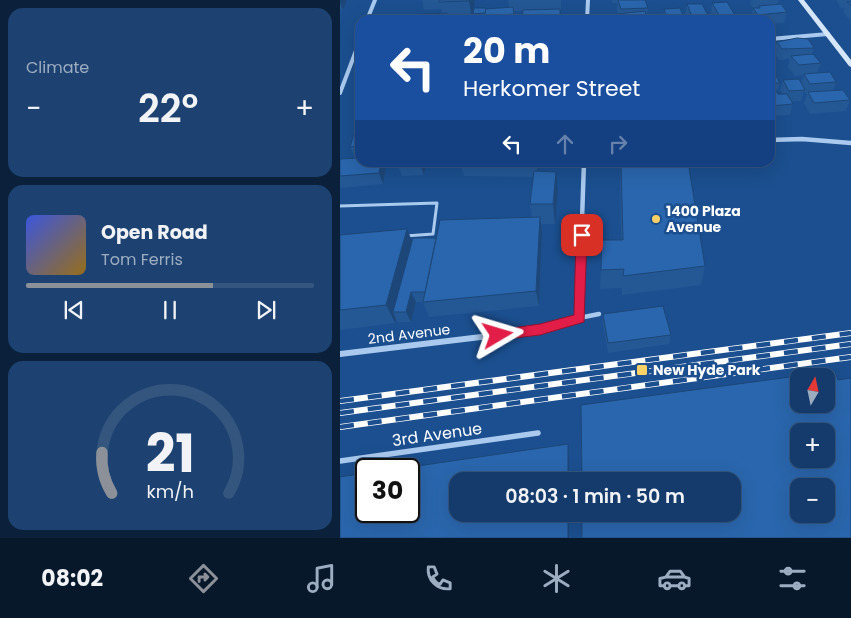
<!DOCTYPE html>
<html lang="en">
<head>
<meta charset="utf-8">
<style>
  body { margin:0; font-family:Poppins,sans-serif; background:#1d4271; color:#f1f3f6; height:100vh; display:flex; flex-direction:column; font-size:19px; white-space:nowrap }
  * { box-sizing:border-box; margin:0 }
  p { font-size:16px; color:#9dadc1 }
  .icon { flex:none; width:28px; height:28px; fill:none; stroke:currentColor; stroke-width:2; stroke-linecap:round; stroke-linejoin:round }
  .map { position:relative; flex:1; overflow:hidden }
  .panel { display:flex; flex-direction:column; gap:8px; padding:8px; background:#0b203b; width:340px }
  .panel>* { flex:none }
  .top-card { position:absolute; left:15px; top:15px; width:420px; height:152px; border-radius:15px; box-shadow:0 5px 20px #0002,0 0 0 1px #33557e; background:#1a4fa0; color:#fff; overflow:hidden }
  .needle { width:32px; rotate:9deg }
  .tools { position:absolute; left:450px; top:368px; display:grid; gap:10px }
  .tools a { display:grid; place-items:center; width:45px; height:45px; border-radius:10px; background:#143b6b; box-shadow:0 5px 20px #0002,0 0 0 1px #33557e; font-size:25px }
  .speed { position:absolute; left:15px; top:458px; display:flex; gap:10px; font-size:25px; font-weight:700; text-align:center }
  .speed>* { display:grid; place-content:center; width:65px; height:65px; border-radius:50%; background:#143b6b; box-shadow:0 5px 20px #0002,0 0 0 1px #33557e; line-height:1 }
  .speed .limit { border:2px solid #111; border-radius:8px; background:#fff; color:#111 }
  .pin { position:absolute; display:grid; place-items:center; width:42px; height:42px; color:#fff; margin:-21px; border-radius:10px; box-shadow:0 2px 8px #0006 }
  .me { position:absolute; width:55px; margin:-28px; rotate:83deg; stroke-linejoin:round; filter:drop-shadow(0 0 4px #0008) }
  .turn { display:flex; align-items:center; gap:18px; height:105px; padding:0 25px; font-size:22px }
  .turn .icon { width:65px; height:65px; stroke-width:2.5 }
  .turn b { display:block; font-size:35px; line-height:42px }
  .lanes { display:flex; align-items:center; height:48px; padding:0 25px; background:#0003; justify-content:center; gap:25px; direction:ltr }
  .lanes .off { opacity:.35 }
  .big { font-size:38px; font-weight:600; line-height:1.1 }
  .panel .widget { flex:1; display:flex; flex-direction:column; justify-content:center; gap:8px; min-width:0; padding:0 18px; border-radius:15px; background:#1d4271 }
  .panel .dial { align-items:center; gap:0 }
  .dial svg { height:130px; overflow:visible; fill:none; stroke:#33557e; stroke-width:7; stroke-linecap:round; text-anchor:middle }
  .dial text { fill:#f1f3f6; stroke:none }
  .song { display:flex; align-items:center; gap:15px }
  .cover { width:60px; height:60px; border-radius:8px; background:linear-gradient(135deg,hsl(230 70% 55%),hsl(40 70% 35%)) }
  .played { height:5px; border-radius:2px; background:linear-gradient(90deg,#8c9099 65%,#33557e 65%) }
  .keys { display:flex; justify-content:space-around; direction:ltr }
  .heat { display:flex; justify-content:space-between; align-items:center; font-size:28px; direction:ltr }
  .trip { position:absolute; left:109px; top:472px; width:292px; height:50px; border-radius:15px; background:#143b6b; box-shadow:0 5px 20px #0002,0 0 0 1px #33557e; font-weight:600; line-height:50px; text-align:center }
  .dock { display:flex; height:80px; justify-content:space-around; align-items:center; background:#08182b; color:#9dadc1 }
  .dock .icon { width:35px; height:35px }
  .dock .active { color:#8c9099 }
  .dock b { font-size:22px; color:#f1f3f6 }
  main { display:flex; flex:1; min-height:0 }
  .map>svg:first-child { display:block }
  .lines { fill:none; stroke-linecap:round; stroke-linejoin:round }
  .service-far1 { stroke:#a9c9ee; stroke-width:3 }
  .service { stroke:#a9c9ee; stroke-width:4.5 }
  .pedestrian { stroke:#a9c9ee; stroke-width:5.5 }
  .minor-far2 { stroke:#a9c9ee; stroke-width:4 }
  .minor-far1 { stroke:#a9c9ee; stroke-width:4.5 }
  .minor { stroke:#a9c9ee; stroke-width:6 }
  .secondary { fill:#d6e6fa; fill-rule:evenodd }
  .rail-casing { stroke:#fff; stroke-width:6 }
  .rail { stroke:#1b4f8f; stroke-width:4.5; stroke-dasharray:14; stroke-linecap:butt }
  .wall { fill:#245895 }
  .shaded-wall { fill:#1d4779 }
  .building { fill:#2a66ad; stroke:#1d4779; fill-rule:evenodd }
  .route { fill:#e11d48; stroke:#92132f }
  .poi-dot { fill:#ffd166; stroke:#1b4f8f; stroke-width:2 }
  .labels { text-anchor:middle; stroke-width:5; stroke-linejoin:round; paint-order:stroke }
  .poi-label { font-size:14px; font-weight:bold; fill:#fff; stroke:#1b4f8f; text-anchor:start }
  .street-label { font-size:14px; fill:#fff; stroke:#1b4f8f }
  .near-street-label { font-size:16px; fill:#fff; stroke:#1b4f8f }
</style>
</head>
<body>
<main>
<section class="panel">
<div class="widget"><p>Climate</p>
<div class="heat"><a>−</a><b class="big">22°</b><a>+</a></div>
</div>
<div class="widget">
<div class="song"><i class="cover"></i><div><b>Open Road</b><p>Tom Ferris</p></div></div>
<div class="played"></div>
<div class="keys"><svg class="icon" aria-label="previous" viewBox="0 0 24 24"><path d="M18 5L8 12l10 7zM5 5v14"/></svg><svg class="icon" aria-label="pause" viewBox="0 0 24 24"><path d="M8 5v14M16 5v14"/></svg><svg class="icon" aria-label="next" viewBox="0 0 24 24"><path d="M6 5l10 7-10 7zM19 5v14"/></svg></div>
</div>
<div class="widget dial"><svg viewBox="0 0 100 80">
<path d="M14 69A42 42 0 1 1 86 69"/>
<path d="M14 69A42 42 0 0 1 8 44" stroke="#8c9099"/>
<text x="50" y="56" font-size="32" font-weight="700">21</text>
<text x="50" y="72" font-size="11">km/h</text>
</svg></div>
</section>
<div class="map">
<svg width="511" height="538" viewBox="0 0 511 538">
  <rect width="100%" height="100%" fill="#1b4f8f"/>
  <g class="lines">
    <path class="service-far1" d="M0,206L97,203L93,234L65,236"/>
    <path class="service" d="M239,318L259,314"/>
    <path class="pedestrian" d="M0,461L198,433"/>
    <g class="minor-far2">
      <path d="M27,20L35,0"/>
      <path d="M247,20L248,0"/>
      <path d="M430,39L488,34"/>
      <path d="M0,93L20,40"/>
    </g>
    <g class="minor-far1">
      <path d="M430,140L462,139L511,143"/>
      <path d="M239,307L244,162"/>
    </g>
    <path class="minor" d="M0,354L200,330L239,318V305"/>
    <path class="secondary" d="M458,0H464L511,60V67L509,66Z"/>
    <g class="rail-casing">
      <g id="rail">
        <path d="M0,401L511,333"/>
        <path d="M0,413L511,344"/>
        <path d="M0,427L511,357"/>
      </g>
    </g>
    <use href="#rail" class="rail"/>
  </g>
  <g class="wall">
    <path d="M0,0H7L3,10H0L1,12L0,15Z"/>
    <path d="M82,0H135L132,19L117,20H42L102,13L101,9L84,10Z"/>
    <path d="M168,0H221V10H220V20H183V11H174L175,20H146V18L134,19L133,14L146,9L169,7Z"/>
    <path d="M272,0H305L308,8L307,18L308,20H277V14H278L277,10V3H272Z"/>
    <path d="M411,0H439L437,5L447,12L444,23L430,24V20H412L411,18L413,8L410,4Z"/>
    <path d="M496,0H511V21L503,12L505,8H501Z"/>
    <path d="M372,3L396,17V20H375L371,13Z"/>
    <path d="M347,4L370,19L369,20H348L345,14Z"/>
    <path d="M324,9L345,20H323Z"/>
    <path d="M437,42L474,48L472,54L481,63L477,73L496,82L493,91L510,100L506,111L470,114L464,103L467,95L464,91L461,101H452L453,104L450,115L430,116V75L440,83L437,92L438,94H442L440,90L443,80L461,83L464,75L455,76L448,67L450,59L439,60L434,52Z"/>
    <path d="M20,115V158H15L10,147L16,134L14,127Z"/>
    <path d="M0,159L46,167L43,184L0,188Z"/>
    <path d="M59,162H86V164L84,175L62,176L58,165Z"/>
    <path d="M122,162H200L199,171L218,191L215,224H201L202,233L199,306L89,317L83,302H76L71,322H58L56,319L55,323L0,330V235L67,229L72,242L96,238L192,218L190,204L194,177L124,176L121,165Z"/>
    <path d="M281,162L365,266L361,285L282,295V288L260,289L261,270L281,240L280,179Z"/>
    <path d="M263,314L331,335L329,344L268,353L263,324Z"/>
  </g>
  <g class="shaded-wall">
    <path d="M0,0H7L3,10L0,3Z"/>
    <path d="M129,0H135L132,19L129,1Z"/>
    <path d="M41,162H45L46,167L43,184L39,173Z"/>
    <path d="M81,162H86V164L84,175L80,164Z"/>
    <path d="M197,162H200L198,177L197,166Z"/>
    <path d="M216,172L218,191L215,224L213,204Z"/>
    <path d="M200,217L202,233L199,306L196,291Z"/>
    <path d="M67,229L75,248L53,312L56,319L55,323L46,305Z"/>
    <path d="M71,292L76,302L71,322L66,312Z"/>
    <path d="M228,444L229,458V481H228Z"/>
    <rect x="228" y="514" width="1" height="24"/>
  </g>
  <g class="building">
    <path d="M100,0H129V1L99,2Z"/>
    <path d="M278,0H305L308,8L281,9Z"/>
    <path d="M387,2L396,17L381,18L372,3Z"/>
    <path d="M507,2H511V6Z"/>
    <path d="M347,4H362L370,19H353Z"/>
    <path d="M441,4L447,12L418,15L413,8H420L419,6Z"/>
    <path d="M173,7L174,14L145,16V9Z"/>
    <path d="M134,8H146L145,13L133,14Z"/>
    <path d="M340,8L345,20H328L324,9Z"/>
    <path d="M220,9V18L182,20L183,10Z"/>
    <path d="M305,11L308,20H279L277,14Z"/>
    <path d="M107,13L105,20H42L44,16Z"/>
    <path d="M457,38L468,39L474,48L442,49L437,42Z"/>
    <path d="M473,54L481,63L459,65L451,56Z"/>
    <path d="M490,72L496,82L470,84L464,74Z"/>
    <path d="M435,74L440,83H430V75Z"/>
    <path d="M459,79L465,90L449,91L443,80Z"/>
    <path d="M430,89H435L438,94H447L453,104L430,106Z"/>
    <path d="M503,90L510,100L474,103L468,92Z"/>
    <path d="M18,115H20V127H14Z"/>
    <path d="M14,134H20V146L10,147Z"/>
    <path d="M20,158V162H41L39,173L0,176V159Z"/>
    <path d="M59,162H81L80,164L58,165Z"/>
    <path d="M122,162H197V166L121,165Z"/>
    <path d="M281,162H348L365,266L283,276L284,269L261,270L262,240H283Z"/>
    <path d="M194,171L216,172L213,204H190Z"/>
    <path d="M200,217L196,291L83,302L100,220Z"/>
    <path d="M67,229L46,305L0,310V235Z"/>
    <path d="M73,238H96L85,292H71L66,312H53Z"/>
    <path d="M323,306L331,335L268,343L263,314Z"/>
    <path d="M495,371L498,380L511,378V538H242V514H392V481H242L241,405ZM459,376H486V404H459ZM459,431H486V459H459ZM459,486H486V514H459Z"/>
    <path d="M228,444V481H118V514H228V538H0V477L26,473V511H69V469H57Z"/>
  </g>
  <path class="route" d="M242,231L247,235L244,322L200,335L158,340L154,339L152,335L158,330L200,324L234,315L236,235Z"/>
  <g class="poi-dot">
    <circle cx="316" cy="219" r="5"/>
    <rect x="296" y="364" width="12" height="12" rx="2.5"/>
  </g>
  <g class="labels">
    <g class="poi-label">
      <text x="326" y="216">1400 Plaza<tspan x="326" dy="16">Avenue</tspan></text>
      <text x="313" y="375">New Hyde Park</text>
    </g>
    <g class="street-label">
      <text transform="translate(69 334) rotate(-7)" y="5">2nd Avenue</text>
    </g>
    <g class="near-street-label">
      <text transform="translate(97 434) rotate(-8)" y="6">3rd Avenue</text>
    </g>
  </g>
</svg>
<div class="tools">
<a><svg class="needle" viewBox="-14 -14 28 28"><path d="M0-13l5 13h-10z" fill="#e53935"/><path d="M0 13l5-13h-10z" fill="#9dadc1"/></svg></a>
<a>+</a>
<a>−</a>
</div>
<div class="speed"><div class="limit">30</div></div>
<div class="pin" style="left:242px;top:235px;background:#d93025"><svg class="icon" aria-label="arrive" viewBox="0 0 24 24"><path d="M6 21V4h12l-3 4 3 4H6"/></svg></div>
<svg class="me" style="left:158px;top:335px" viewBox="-20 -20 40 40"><path d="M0-17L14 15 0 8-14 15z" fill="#e11d48" stroke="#fff" stroke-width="4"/></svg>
<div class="trip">08:03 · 1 min · 50 m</div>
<div class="top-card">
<div class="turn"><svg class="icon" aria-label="left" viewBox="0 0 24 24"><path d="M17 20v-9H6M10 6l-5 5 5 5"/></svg><div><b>20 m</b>Herkomer Street</div></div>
<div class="lanes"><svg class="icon" aria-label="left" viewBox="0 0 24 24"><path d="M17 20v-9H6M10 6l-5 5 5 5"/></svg><svg class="icon off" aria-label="ahead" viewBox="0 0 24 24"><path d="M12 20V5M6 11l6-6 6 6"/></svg><svg class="icon off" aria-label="right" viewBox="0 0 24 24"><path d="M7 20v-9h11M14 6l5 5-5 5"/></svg></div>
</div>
</div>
</main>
<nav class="dock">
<b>08:02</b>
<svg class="icon active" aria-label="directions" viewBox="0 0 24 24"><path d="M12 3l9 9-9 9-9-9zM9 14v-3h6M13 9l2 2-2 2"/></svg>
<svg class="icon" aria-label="music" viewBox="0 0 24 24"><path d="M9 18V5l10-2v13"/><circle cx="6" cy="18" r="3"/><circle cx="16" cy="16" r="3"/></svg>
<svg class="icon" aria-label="phone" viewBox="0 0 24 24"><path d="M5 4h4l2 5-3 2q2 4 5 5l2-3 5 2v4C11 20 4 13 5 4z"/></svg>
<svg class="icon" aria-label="climate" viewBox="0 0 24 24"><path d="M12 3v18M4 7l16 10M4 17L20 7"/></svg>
<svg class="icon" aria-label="car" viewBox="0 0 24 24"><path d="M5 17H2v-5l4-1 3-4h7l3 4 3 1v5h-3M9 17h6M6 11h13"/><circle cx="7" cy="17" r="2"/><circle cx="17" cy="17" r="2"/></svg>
<svg class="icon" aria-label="filters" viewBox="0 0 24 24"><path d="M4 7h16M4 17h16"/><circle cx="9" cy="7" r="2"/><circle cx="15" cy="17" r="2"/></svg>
</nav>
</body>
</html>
